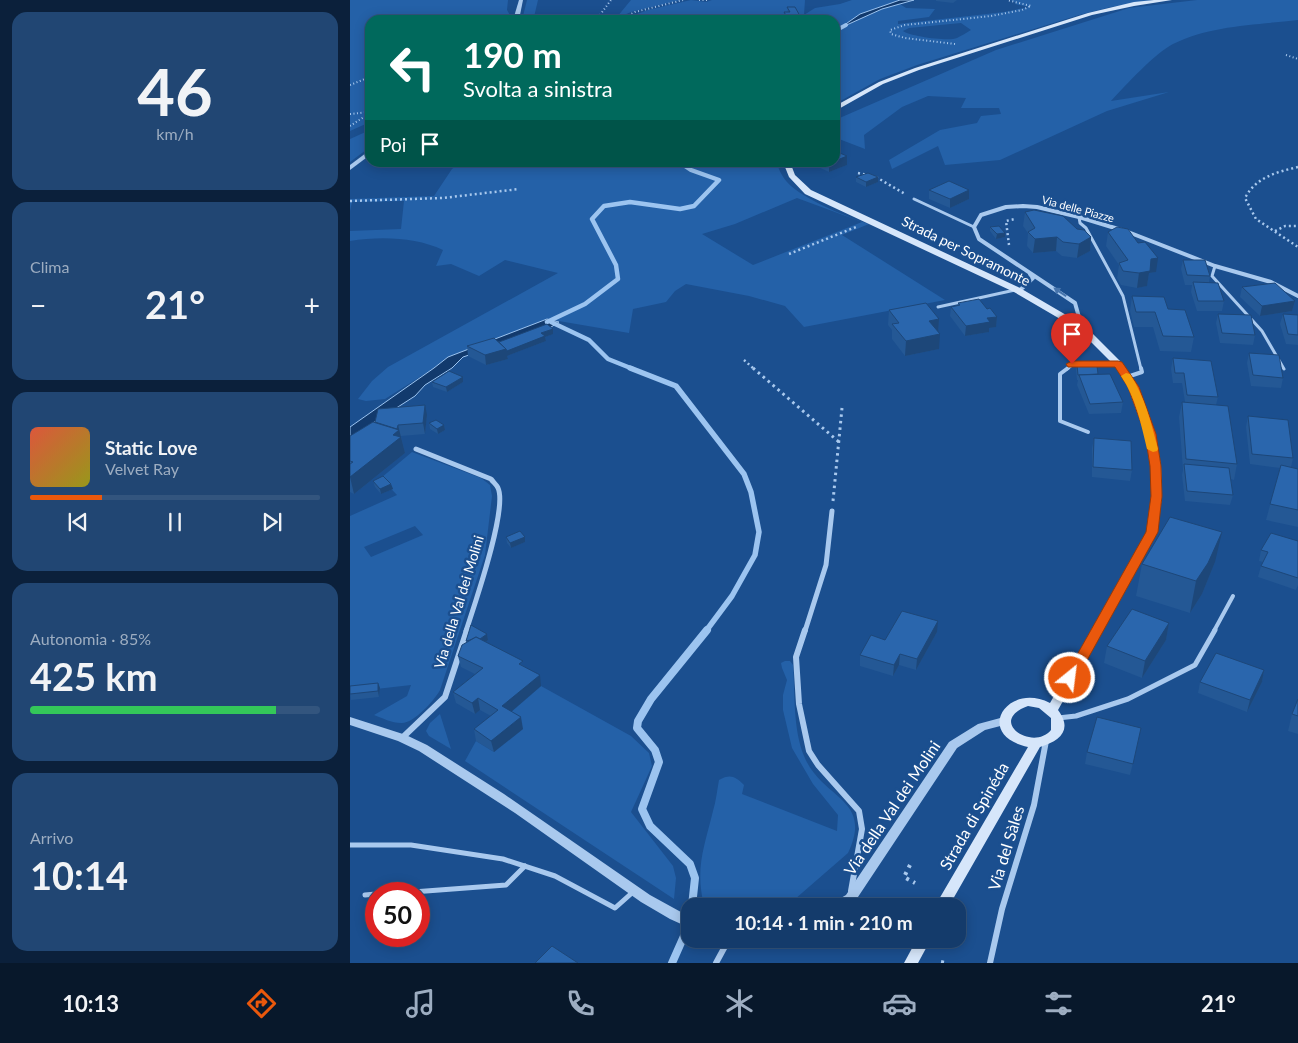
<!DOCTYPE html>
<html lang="it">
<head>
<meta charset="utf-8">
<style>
  body { margin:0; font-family:Lato,sans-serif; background:#214673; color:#f1f3f6; height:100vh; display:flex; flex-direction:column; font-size:19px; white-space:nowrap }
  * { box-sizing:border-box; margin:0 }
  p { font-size:16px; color:#9dadc1 }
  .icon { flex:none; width:28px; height:28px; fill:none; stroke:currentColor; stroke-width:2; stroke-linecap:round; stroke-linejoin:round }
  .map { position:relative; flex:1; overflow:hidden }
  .details { display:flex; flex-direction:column; gap:12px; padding:12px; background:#0b203b; width:350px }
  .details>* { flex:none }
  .hud { position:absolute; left:15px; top:15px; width:475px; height:152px; border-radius:15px; box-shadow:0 2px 12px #0003,0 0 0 1px #33557e; background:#00695c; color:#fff; overflow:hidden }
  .speed { position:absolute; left:15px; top:882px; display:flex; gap:10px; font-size:25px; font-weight:700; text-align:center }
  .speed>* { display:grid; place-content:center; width:65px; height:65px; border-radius:50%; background:#143b6b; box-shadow:0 2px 12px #0003,0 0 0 1px #33557e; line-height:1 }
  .speed .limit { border:8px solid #d22; background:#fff; color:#111 }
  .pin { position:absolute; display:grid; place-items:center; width:42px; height:42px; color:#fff; margin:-51px -21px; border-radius:50% 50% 50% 0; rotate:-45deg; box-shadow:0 0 5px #0007 }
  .pin .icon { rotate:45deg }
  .me { position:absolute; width:55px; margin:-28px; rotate:29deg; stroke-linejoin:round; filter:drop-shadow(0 0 4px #0008) }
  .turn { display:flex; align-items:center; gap:18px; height:105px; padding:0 15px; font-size:22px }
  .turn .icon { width:65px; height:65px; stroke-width:2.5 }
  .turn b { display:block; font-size:35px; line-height:42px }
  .then { display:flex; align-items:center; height:48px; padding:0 15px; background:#0003; gap:10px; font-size:19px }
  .big { font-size:38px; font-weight:700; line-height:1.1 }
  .details .tile { flex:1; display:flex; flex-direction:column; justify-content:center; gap:8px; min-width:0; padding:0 18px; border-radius:15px; background:#214673 }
  .details .dial { align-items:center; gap:0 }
  .dial b { font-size:65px; line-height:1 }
  .song { display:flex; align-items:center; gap:15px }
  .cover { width:60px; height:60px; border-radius:8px; background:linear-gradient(135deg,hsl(10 70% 55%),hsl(60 70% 35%)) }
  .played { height:5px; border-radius:2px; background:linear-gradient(90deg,#ea580c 25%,#33557e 25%) }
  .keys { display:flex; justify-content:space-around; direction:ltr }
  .heat { display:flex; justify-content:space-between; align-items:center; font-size:28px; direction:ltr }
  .charge { height:8px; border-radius:4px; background:linear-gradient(90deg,#34c759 85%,#33557e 0) }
  .trip { position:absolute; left:331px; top:898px; width:285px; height:50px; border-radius:15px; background:#143b6b; box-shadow:0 2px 12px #0003,0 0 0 1px #33557e; font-weight:700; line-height:50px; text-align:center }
  .dock { display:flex; height:80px; justify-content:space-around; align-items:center; background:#08182b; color:#9dadc1 }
  .dock .icon { width:35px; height:35px }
  .dock .on { color:#ea580c }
  .dock b { font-size:22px; color:#f1f3f6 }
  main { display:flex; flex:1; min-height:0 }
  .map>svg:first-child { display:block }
  .green { fill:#2461a8; fill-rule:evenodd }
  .water { fill:#123a6d; stroke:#9cc4f0 }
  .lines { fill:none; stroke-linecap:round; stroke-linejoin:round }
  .stream-far3 { stroke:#9cc4f0; stroke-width:4 }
  .stream-far2 { stroke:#9cc4f0; stroke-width:4.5 }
  .stream-far1 { stroke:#9cc4f0; stroke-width:5.5 }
  .stream { stroke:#9cc4f0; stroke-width:8 }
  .path-far3 { stroke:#a9c9ee; stroke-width:2; stroke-dasharray:1 2.5; stroke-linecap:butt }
  .path-far2 { stroke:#a9c9ee; stroke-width:2.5; stroke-dasharray:2 3; stroke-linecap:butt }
  .path-far1 { stroke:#a9c9ee; stroke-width:3; stroke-dasharray:2.5 4; stroke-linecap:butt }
  .path { stroke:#a9c9ee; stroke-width:4; stroke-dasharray:3 5; stroke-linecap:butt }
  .service-far2 { stroke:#a9c9ee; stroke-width:3 }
  .service-far1 { stroke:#a9c9ee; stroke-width:4 }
  .service { stroke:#a9c9ee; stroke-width:5 }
  .minor-far2 { stroke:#a9c9ee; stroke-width:4 }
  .minor-far1 { stroke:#a9c9ee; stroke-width:5 }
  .minor { stroke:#a9c9ee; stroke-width:6 }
  .tertiary { fill:#a9c9ee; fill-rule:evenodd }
  .secondary { fill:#d6e6fa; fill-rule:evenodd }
  .wall { fill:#245895 }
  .shaded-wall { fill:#1d4779 }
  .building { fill:#2a66ad; stroke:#1d4779 }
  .oneway { fill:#4674ac }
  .route { fill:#ea580c; stroke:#983908 }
  .slow { fill:#f59e0b }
  .labels { text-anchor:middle; stroke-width:5; stroke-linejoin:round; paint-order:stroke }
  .far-street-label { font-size:11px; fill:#fff; stroke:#1b4f8f }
  .street-label { font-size:14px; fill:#fff; stroke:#1b4f8f }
  .near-street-label { font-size:16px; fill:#fff; stroke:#1b4f8f }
</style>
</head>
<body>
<main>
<section class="details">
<div class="tile dial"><b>46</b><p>km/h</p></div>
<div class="tile"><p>Clima</p>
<div class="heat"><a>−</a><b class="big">21°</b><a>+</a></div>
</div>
<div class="tile">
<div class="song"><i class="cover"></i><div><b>Static Love</b><p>Velvet Ray</p></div></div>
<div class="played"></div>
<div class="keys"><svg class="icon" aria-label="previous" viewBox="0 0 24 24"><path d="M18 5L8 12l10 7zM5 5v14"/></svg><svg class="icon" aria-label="pause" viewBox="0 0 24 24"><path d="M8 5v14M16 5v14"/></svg><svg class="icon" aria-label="next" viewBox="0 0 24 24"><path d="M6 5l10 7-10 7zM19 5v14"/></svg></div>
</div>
<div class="tile"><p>Autonomia · 85%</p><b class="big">425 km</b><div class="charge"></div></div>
<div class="tile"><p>Arrivo</p><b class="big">10:14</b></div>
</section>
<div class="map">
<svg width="948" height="963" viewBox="0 0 948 963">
  <rect width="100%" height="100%" fill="#1b4f8f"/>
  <g class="green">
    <path d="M0,0H158L157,10L161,17L160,20H101L100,17L88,20H20V122L0,131Z"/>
    <path d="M177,0H188L184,17L223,20H172Z"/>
    <path d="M281,0H330L281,12L262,20L267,17Z"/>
    <path d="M341,0L356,2L362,0H455L454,15L465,8L490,4L502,0H550L510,14L490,28L532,9L550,4L556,8L585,9L579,17L548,21V24L654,12L679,7L665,4L666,3L661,0H804L761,7L729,15L567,65L530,79L485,104V20H271L298,10ZM611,23L621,30C616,33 611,36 607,38C599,42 559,36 553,31L559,28Z"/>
    <path d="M847,0H948V20C907,25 861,25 823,44C805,53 776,85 761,101L819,92L757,111L650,160L595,165L588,146L542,169L539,160L590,130L627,123L631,116L651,114L649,108H611L616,98L578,96L552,107L514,135L515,149L489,139L485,140V120L646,50L779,8Z"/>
    <path d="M20,130V147L0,162V139Z"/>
    <path d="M109,163H427C429,171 434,180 441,186C460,202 495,216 519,224L492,235L595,300L454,327L435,306L399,296L336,284L325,291L316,302L283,309L279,333L197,319L98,357L84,368L35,399L16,401L8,399L22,381L38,367L208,273L155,260L129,276L101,264L86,266L93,250C66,237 30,236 0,241V231L51,229L54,201L2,202L0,211V199L84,196L102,169ZM447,198L512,222L403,265L352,234L385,224Z"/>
    <path d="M62,452L131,478L140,485L142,496L135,555L90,690C84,701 63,724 51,723C42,723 32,718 24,715L57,696L61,685L0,692V516L47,495L31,478ZM65,526L73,535L21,557L14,547Z"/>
    <path d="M435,661H440L443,665C445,694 443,729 454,756C472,800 524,798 498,853L437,906H354C345,868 354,848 363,811C366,801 367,791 369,780C380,774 385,776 394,785L392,794L487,831L488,815L463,784L442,748L433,710V695L437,680L432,668L431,663Z"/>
    <path d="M191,686L281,736L299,753L302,766L281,812L323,866L326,878L324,899L115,761L126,741L144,752L155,717Z"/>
    <path d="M90,714L101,749L79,736L76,731L80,723Z"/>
  </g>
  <g class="water">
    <path d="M550,0H564L532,9L490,28L510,14Z"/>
    <path d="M197,319L209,322L198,329L113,357L102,368L75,385L65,396L12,430L0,441V427L84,368L98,357Z"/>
  </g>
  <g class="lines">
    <path class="stream-far3" d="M485,31L496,25"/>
    <g class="stream-far2">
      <path d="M197,322L235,304L268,279L266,265L242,219L254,206L280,202L330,209L344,206L369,180L341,170L329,162"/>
      <path d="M201,322L239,340L258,359L283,369"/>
    </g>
    <path class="stream-far1" d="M280,368L326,386L394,474L401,492L409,532L405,555L382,596L356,631"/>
    <g class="stream">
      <path d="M342,906L345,878L340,864L300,826L292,809L309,762L305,750L287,728L288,721L301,699L357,630"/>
      <path d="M322,963L334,936"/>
    </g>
    <g class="path-far3">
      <path d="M349,0H359"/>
      <path d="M255,20L250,15L261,0"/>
      <path d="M269,20L285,12L333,0"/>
      <path d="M605,44L555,38L541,34L540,30L555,25L641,16L672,10L681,6L657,0"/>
      <path d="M936,55L948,59"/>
      <path d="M0,85L20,77"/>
      <path d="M0,114L19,112"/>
      <path d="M0,126L20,113"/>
    </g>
    <g class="path-far2">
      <path d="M948,167C927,172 906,177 895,198L906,219L948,247"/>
      <path d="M508,173L517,175"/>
      <path d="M526,177L555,194"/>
      <path d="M0,201L93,198L169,189"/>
      <path d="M925,231L935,226H948"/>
      <path d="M659,245L656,221L665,219"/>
      <path d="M439,254L506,227"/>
      <path d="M394,360L404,369"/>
    </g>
    <g class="path-far1">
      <path d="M403,368L489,442"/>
      <path d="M483,501L492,408"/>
    </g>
    <g class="path">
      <path d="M560,865L554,877L565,883"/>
      <path d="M591,962L596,963"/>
    </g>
    <g class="service-far2">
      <path d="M564,199L624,227"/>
      <path d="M729,217L730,223L736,228L773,296L791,369"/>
      <path d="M865,266L862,276L912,331L934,369"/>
      <path d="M588,307L665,290"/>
      <path d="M717,369L722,365L768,364"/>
    </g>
    <g class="service-far1">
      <path d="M718,368L710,374V421L738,432"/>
      <path d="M777,377L792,372L791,368"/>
      <path d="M864,631L883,596"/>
    </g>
    <g class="service">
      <path d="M708,718L726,716L778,699L845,665L865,630"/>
      <path d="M0,845H61L153,859L205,876L265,908L283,892"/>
      <path d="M36,894L156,885L175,866"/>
      <path d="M15,895L26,894"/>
    </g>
    <g class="minor-far2">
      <path d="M669,291L683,278L680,274"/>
      <path d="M732,328L725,303L629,239L624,227L631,215L656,207L673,206L687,207L729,217L778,232L865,266L921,282L948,296"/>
    </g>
    <g class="minor-far1">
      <path d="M66,449L141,479C143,482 147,485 148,488C158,509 124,606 116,631"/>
      <path d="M455,631L476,565L482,511"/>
    </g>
    <g class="minor">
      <path d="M455,630L446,657L449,704L459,751L468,765L509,811L512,829L501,891"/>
      <path d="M52,738L95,697L117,630"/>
      <path d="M366,963L379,939"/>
      <path d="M640,963L652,909L684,805L696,741"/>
    </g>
    <g class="tertiary">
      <path d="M169,0H173L169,20H163Z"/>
      <path d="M20,150V155L0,170V165Z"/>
      <path d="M0,717L56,735L77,745L154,794L300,895L340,917V928L320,919L291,902L165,813L69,751L48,741L0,725Z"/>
      <path d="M654,717L658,718L659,721L658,724L635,730L607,748L504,903L498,906H482L484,902L496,895L599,742L628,724Z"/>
    </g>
    <g class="secondary">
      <path d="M804,0H822L784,6L742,15L569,70L533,84L485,111V106L529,82L565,68L738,13L784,2Z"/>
      <path d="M433,162H440L445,175L461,190L670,288L735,326L771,362L788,387L805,434L811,466L812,496L807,533L708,710C723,730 710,741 690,747L599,906H585L678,747C623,735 657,681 700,703L797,533L802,496L801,466L795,434L778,387L765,366L729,330L664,292L455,194L439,177ZM678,706L689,708L701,718V730C683,752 636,721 678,706Z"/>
      <path d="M567,939H581L568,963H554Z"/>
    </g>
  </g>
  <g class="wall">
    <path d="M586,0H607L603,3L586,1Z"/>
    <path d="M437,7L450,16V20H437L435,16L434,12H438Z"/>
    <path d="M497,156V165L479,172L464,165V162H485Z"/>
    <path d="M506,177H528V182L516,187L506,182Z"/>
    <path d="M579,190H619V199L600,208L579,199Z"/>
    <path d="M675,212L727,229L741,237L740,251L727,258L712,256L706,251L683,253L677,246L678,233L673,226Z"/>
    <path d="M640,227L655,237L646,239L640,231Z"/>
    <path d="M758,232L806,272L799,273L797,286L787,288L771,285L767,278L769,265L756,246Z"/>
    <path d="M833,260L860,276L859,282L874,301L872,311H847L841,292L842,285H835L831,269Z"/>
    <path d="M892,287L945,301L942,311L910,316L890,297Z"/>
    <path d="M782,296L844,337L841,352L810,351L803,327H784L780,311Z"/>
    <path d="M608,303L637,309L647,317L646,327L639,328V332L615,336L600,316L601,307L608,305Z"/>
    <path d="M539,310L589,319L588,332L589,349L555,356L542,339V330L538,325Z"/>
    <path d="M868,314L905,335L903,345L870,343L866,323Z"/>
    <path d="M933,314L948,315V345L936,344L930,324Z"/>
    <path d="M203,334L195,337L196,341L157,356L158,359L136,365L118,356L117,346Z"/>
    <path d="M899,353L933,378L931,388L901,386L897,363Z"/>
    <path d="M823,358L868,397L866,405L887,464L884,480L881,479L883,495L880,505L835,501L832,475L833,470L829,417L832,402H835L832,383H823L821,369Z"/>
    <path d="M727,365L748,374L773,402L771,413L739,414L727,385L728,380H727L726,370Z"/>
    <path d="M113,377V382L97,392L83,387L82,382Z"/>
    <path d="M77,415L75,434L51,436L55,453L4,494L0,492V436L25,422Z"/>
    <path d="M898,416L943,458L941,467L948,469V527L916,520L930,468L900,464L896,427Z"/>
    <path d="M79,423L94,425L95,430L88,434L80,429Z"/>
    <path d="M744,438L782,470L780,481L742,477V448Z"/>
    <path d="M23,481L41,484L43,489L31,494L25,487Z"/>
    <path d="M156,537L175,542L161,548L157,543Z"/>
    <path d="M948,541V585L946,590L908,577L911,566L913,562L909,561L911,550Z"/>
    <path d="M865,562L852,594L840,613L786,596L792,564Z"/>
    <path d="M819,623L816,640L792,678L754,663L757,646Z"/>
    <path d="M587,632L566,670L549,665L543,676L510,666V655L535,640Z"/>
    <path d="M137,634L138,640L135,642L174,666L191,686L161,712L173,729L144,752L126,741L124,729L141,716L130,710L125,714L106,703L103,692L125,674L111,667L108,656L117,642L116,641Z"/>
    <path d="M914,670L912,682L897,712L848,693L850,682Z"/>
    <path d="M28,683L30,688L29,697L1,700L0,686Z"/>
    <path d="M948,699V734L938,731L942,714Z"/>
    <path d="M789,739L780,775L735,764L737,752Z"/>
  </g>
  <g class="shaded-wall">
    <path d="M450,16V20H437V17Z"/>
    <path d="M497,156V165L479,172V163L485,162V161Z"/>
    <path d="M528,177V182L516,187V182Z"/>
    <path d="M619,190V199L600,208V199Z"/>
    <path d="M655,233V237L646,239L647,234Z"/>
    <path d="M707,237L706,251L683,253L685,239Z"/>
    <path d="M741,237L740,251L727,258L729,244Z"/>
    <path d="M808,258L806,272L799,273L797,286L787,288L789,273L801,259Z"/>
    <path d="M945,301L942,311L910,316L912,306Z"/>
    <path d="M647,317L646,327L639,328V332L615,336L616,326L637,318Z"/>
    <path d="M589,319L588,334L579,321Z"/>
    <path d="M203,329V334L195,337L196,341L157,356L158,359L136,365L135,355Z"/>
    <path d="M590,334L589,349L555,356L556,341Z"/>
    <path d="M113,377V382L97,392L96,387Z"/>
    <path d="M75,405L77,415L75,434L73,423Z"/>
    <path d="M48,425L55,453L4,494L0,477L43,435Z"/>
    <path d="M94,425L95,430L88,434L87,429Z"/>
    <path d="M41,484L43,489L31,494L30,489Z"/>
    <path d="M872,532L865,562L852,594L840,613L846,581Z"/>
    <path d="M175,537V542L161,548L160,543Z"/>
    <path d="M588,621L587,632L566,670L567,659Z"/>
    <path d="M819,623L816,640L792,678L795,661Z"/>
    <path d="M137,634L138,640L130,646L129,640Z"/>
    <path d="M550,654L549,665L543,676L544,665Z"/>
    <path d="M914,670L912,682L897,712L900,700Z"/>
    <path d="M190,675L191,686L155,717L152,706Z"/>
    <path d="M28,683L30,688L29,697L28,691Z"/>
    <path d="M128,698L130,710L125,714L122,703Z"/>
    <path d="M171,717L173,729L144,752L141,741Z"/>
  </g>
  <g class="building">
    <path d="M437,7H445L450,16L437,17L434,12H440Z"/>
    <path d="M485,151L497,156L485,161Z"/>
    <path d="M518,173L528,177L516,182L506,177Z"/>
    <path d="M599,181L619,190L600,199L579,190Z"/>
    <path d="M684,210L713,216L727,229L734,230L741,237L729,244L713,242L707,237L685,239L678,232L685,228L675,212Z"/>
    <path d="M649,226L655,233L647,234L640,227Z"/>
    <path d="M767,227L778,229L788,243L795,242L808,258L801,259L800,271L789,273L773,271L769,263L778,260L758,232Z"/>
    <path d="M833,260H855L860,276L837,275Z"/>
    <path d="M843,282L868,283L874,301H848Z"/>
    <path d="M925,283L945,301L912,306L892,287Z"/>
    <path d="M782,296L814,297L818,309L835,310L844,337L813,336L805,312H786Z"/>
    <path d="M629,299L637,309L640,308L647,317L637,318L640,322L616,326L601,307L610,305L608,303Z"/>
    <path d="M576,303L589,319L579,321L590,334L556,341L542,324L549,323L539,310Z"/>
    <path d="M868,314L901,315L905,335L872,333Z"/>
    <path d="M933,314L948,315V335L938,334Z"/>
    <path d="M197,324L203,329L191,333L195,336L157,351L156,349L149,342Z"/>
    <path d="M144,338L156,349L135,355L117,346Z"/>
    <path d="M899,353L929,355L933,378L903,375Z"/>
    <path d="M823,358L861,361L868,397L837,395L834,373H825Z"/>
    <path d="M727,365L747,366L748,374L728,375Z"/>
    <path d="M99,371L113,377L96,387L82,382Z"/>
    <path d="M760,374L773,402L740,404L729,375Z"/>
    <path d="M832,402L878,406L887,464L836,459Z"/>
    <path d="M75,405L73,423L48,425L47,429L25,422L28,409Z"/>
    <path d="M898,416L938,420L943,458L902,454Z"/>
    <path d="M86,420L94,425L87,429L79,423Z"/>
    <path d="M23,422L49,430L43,435L51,437L0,477V464L3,462L0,461V436Z"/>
    <path d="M744,438L781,441L782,470L743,467Z"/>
    <path d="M834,464L879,468L883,495L837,491Z"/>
    <path d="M931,465L948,469V510L920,504Z"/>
    <path d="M33,476L41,484L30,489L23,481Z"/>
    <path d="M820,517L872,532L858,563L846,581L792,564Z"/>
    <path d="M170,531L175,537L160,543L156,537Z"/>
    <path d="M921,533L948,541V578L911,566L918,552L911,550Z"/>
    <path d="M782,609L819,623L795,661L757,646Z"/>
    <path d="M552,611L588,621L567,659L550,654L544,665L510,655L521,635L535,640Z"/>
    <path d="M121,625L137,634L130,639L126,637L120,640L116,641Z"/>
    <path d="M126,637L173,661L169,664L190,675L152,706L171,717L141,741L124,729L148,710L128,698L122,703L103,692L133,668L108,656L112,645Z"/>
    <path d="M866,653L914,670L900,700L850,682Z"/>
    <path d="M28,683V691L0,694V686Z"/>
    <path d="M948,699V716L942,714Z"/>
    <path d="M747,717L791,728L783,764L737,752Z"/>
    <path d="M202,946L228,963H185Z"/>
  </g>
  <defs><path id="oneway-solid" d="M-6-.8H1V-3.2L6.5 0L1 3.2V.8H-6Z" transform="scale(1.25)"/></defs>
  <use class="oneway" href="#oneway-solid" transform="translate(710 292) rotate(-146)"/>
  <path class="route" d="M722,361H768L772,362L789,387L806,434L811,466L812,496L808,532L725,682H716L714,678L796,532L801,496L800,466L795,434L778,387L765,367H718L716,364Z"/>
  <path class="slow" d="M776,373L780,374C795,397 801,422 808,449L807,451L803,452L797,449C791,424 786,398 771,376Z"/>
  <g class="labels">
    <g class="far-street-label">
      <text transform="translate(728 209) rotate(15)" y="4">Via delle Piazze</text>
    </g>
    <g class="street-label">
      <text transform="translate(616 251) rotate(26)" y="5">Strada per Sopramonte</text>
      <text transform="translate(109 602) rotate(-73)" y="5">Via della Val dei Molini</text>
    </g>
    <g class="near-street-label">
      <text transform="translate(542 808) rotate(-56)" y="6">Via della Val dei Molini</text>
      <text transform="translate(624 816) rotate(-60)" y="6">Strada di Spinéda</text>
      <text transform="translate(656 848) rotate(-73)" y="6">Via del Sàles</text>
    </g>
  </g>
</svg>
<div class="speed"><div class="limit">50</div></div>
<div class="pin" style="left:722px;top:364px;background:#d93025"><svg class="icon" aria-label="arrive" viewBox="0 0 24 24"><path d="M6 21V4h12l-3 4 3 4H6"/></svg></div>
<svg class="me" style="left:720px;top:678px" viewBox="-20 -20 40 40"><circle r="17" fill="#ea580c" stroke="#fff" stroke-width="3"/><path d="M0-11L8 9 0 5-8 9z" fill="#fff"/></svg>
<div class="trip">10:14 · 1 min · 210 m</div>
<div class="hud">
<div class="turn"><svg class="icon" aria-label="left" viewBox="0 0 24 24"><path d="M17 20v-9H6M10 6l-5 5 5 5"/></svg><div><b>190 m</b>Svolta a sinistra</div></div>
<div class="then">Poi<svg class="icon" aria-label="arrive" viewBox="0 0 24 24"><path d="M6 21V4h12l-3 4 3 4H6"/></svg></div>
</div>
</div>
</main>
<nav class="dock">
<b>10:13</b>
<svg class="icon on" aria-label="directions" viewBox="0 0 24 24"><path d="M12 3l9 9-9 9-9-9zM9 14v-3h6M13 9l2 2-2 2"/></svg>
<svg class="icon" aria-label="music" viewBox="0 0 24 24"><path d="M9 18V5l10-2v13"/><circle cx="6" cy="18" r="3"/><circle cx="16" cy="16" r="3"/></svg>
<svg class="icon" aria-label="phone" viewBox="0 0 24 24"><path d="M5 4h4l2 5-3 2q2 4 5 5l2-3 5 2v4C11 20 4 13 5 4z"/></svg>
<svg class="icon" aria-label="climate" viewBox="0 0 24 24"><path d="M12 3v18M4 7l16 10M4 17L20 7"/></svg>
<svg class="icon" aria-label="car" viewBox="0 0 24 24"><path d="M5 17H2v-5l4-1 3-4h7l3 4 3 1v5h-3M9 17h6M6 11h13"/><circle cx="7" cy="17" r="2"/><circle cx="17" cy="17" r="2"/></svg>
<svg class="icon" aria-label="filters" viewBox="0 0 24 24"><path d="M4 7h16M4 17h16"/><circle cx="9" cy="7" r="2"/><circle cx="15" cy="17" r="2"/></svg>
<b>21°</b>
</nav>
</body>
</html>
